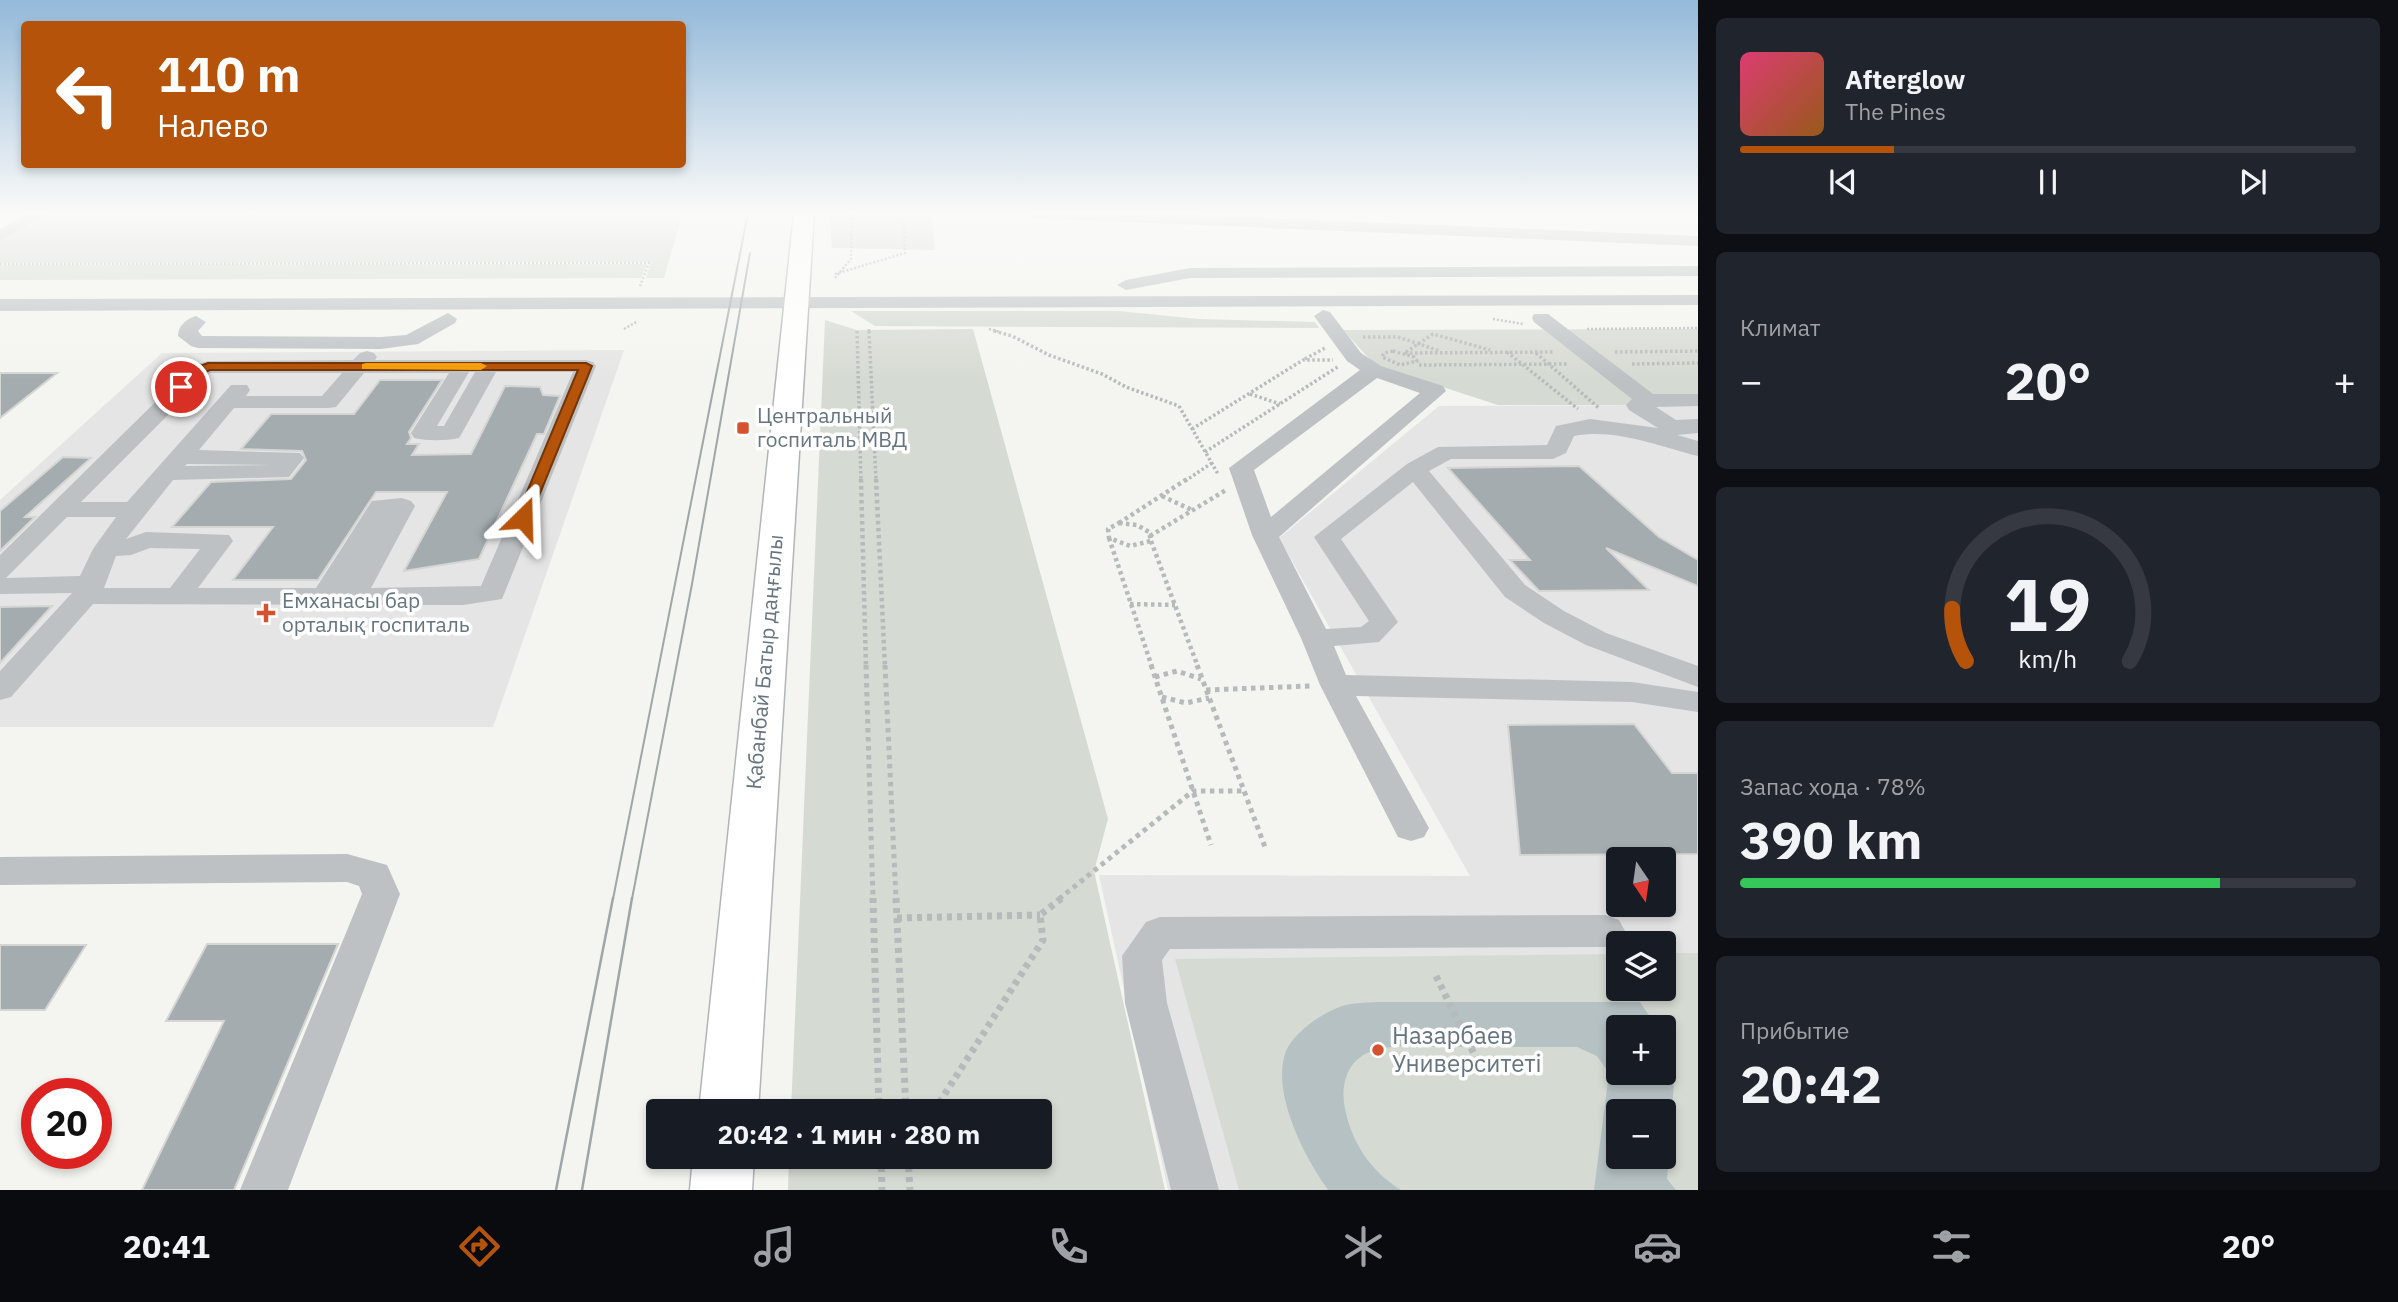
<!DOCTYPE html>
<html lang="ru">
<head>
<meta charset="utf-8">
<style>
  body { margin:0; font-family:"IBM Plex Sans",sans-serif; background:#20242c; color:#f1f3f6; height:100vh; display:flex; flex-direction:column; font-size:26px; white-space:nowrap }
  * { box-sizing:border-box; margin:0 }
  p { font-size:23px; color:#9ea1a6 }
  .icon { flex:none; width:38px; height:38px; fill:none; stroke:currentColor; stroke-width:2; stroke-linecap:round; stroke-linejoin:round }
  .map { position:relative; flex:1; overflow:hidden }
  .side { display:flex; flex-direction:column; gap:18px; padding:18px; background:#0d0f14; width:700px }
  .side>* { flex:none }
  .hud { position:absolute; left:21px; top:21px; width:665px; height:147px; border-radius:7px; box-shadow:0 4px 10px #0003; background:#b45309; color:#fff; overflow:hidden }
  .needle { width:46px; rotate:167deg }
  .buttons { position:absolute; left:1606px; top:847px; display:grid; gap:14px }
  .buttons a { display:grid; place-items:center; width:70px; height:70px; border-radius:7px; background:#171b24; box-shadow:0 4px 10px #0003; font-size:35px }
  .speed { position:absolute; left:21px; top:1078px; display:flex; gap:14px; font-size:35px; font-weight:700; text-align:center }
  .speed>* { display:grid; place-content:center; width:91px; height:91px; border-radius:50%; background:#171b24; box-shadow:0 4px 10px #0003; line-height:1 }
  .speed .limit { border:10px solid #d22; background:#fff; color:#111 }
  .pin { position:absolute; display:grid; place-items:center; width:60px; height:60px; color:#fff; margin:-30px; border:4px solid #fff; border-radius:50%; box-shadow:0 2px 7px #0007 }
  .me { position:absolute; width:77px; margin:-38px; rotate:22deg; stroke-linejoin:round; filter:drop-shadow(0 0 5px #0008) }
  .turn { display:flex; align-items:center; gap:24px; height:147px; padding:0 21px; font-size:32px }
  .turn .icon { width:91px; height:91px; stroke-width:2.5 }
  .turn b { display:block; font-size:49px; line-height:60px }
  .big { font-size:52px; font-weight:700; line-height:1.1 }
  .side .tile { flex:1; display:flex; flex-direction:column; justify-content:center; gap:10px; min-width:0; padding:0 24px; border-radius:10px; background:#20242c }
  .side .dial { align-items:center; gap:0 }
  .dial svg { height:182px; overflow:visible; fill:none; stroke:#363941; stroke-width:7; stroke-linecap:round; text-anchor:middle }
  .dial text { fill:#f1f3f6; stroke:none }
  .song { display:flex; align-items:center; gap:21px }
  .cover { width:84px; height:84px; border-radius:10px; background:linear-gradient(135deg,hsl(340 70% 55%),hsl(30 70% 35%)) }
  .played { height:7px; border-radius:4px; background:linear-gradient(90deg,#b45309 25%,#363941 25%) }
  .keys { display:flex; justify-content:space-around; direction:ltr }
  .heat { display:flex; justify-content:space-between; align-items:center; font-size:38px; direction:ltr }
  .charge { height:10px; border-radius:5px; background:linear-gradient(90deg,#34c759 78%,#363941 0) }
  .trip { position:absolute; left:646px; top:1099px; width:406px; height:70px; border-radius:7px; background:#171b24; box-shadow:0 4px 10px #0003; font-weight:700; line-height:70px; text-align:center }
  .dock { display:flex; height:112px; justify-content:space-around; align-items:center; background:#090b0e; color:#9ea1a6 }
  .dock .icon { width:49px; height:49px }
  .dock .current { color:#b45309 }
  .dock b { font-size:32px; color:#f1f3f6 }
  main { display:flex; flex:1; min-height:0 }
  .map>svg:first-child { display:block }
  .built { fill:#e4e5e4; fill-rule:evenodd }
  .green { fill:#d5dad2; fill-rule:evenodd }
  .water { fill:#b6c1c4; fill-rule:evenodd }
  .building { fill:#a4acb0; stroke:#d5d5d3; stroke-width:2 }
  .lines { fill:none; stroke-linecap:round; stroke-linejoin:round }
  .major-casing { stroke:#b1b5b8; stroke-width:3 }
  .path-far4 { stroke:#b7babc; stroke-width:2.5; stroke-dasharray:2 2; stroke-linecap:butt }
  .path-far3 { stroke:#b7babc; stroke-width:3.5; stroke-dasharray:2.5 2.5; stroke-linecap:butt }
  .path-far2 { stroke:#b7babc; stroke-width:4.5; stroke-dasharray:3.5 3.5; stroke-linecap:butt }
  .path-far1 { stroke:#b7babc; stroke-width:5; stroke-dasharray:4.5 4.5; stroke-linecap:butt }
  .path { stroke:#b7babc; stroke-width:7; stroke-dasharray:5 5; stroke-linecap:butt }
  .minor { fill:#bdc1c4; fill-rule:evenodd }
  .major { fill:#fff; fill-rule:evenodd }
  .tram-far1 { stroke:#9fa5a9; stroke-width:2 }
  .tram { stroke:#9fa5a9; stroke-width:2.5 }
  .route { fill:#b45309; stroke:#753606; stroke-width:2 }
  .slow { fill:#f59e0b }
  .poi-dot { fill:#d45230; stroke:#fff; stroke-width:2.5 }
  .labels { text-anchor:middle; stroke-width:7; stroke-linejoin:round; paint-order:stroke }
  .poi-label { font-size:21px; fill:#65747f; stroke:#fff; text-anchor:start }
  .street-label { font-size:21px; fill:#65747f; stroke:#fff }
  .near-poi-label { font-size:24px; fill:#65747f; stroke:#fff; text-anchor:start }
</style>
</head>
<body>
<main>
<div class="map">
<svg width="1698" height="1190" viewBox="0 0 1698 1190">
  <rect width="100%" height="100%" fill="#f4f4f0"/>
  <g class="built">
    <path d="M624,350L493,727H0V500L162,353Z"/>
    <path d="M1698,405V1190H1168L1099,875L1470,876L1279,538L1439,406ZM1619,859H1664V905H1619ZM1619,943H1664V989H1619ZM1619,1027H1664V1073H1619ZM1619,1111H1664V1157H1619Z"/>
  </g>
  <g class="green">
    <path d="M47,213H683L664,278H646L651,262L0,263V240Z"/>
    <path d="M931,213L935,250L832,248L829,214Z"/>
    <path d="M647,264L641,278L0,280V265Z"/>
    <path d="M851,311H1119L1199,319L1315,322L1319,328L875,326Z"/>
    <path d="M825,320L857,330L973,329L1108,819L1094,871L1165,1190H788L789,1157H1040V1111H791Z"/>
    <path d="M1698,329V405H1498L1375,365L1343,330Z"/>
    <path d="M1664,953H1698V1190H1239L1175,959L1619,954V989H1664ZM1619,1027H1664V1073H1619ZM1619,1111H1664V1157H1619Z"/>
  </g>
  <path class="water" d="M1380,1002H1640L1657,1027H1619V1073H1664V1038L1676,1055L1667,1179L1676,1190H1594L1609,1073L1597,1056L1577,1047C1532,1047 1487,1047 1442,1047C1419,1047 1389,1043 1367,1053C1344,1064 1340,1091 1346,1113C1353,1145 1373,1173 1401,1190H1328C1305,1158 1272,1095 1285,1054C1291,1035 1319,1015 1337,1008C1350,1002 1366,1003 1380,1002ZM1619,1111H1664V1157H1619Z"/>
  <g class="building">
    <path d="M0,373H57L0,418Z"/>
    <path d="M380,380H442L409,432L411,438L407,444H419L412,455L471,454L505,386L540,387L543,395L560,396L544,434H537L479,559L404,571L447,492H376L318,580H233L273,527H172L211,482L291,479L306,460L302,451L241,449L271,414H354Z"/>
    <path d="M63,457L91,458L25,517H35L0,551V511Z"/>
    <path d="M1579,466L1659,537L1698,560V586L1606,548L1649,590L1539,591L1510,560H1530L1448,468Z"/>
    <path d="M52,606L0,663V607Z"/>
    <path d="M1634,724L1672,773H1698V854L1520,855L1508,725Z"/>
    <path d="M207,944H338L234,1190H142L224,1021H166Z"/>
    <path d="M0,945H86L45,1010H0Z"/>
  </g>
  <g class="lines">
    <g class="major-casing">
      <g id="major">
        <path d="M794,213H814L758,1111H699Z"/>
        <path d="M693,1157H754L752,1190H690Z"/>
      </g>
    </g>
    <g class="path-far4">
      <path d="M0,264L649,263L640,286"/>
      <path d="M835,274L905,253L903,213"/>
      <path d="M835,278L851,259L852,213"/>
      <path d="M1493,319L1523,324"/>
      <path d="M624,329L638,321"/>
      <path d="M869,329V332"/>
      <path d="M989,329L1000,332"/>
      <path d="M1587,329L1698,328"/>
    </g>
    <g class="path-far3">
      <path d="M857,331L861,481"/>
      <path d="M869,331L876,481"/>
      <path d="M994,331L1012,336L1049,355L1102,374L1126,387L1179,406"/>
      <path d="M1363,337H1398L1440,351"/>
      <path d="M1393,351L1414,357L1417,361L1400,365L1382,357L1384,353Z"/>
      <path d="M1406,352L1433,334L1490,350"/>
      <path d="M1507,352L1578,409"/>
      <path d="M1615,352L1698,351"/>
      <path d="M1405,353L1554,352"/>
      <path d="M1536,353L1600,409"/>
      <path d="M1305,359L1325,348"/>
      <path d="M1632,364L1698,363"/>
      <path d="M1419,365L1567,364"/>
      <path d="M1250,394L1280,404"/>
      <path d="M1179,406L1218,474"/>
      <path d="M1192,429L1303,360H1333"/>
      <path d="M1205,452L1339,366"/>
      <path d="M1185,481L1212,463"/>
    </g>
    <g class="path-far2">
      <path d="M861,479L866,667"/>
      <path d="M876,479L885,667"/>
      <path d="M1162,496L1192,510"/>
      <path d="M1119,523L1187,479"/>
      <path d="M1119,523L1137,525L1149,532L1151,541L1130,546L1109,538L1108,529Z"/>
      <path d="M1150,536L1226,490"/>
      <path d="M1109,538L1152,667"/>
      <path d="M1151,541L1198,667"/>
      <path d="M1130,604L1175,605"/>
    </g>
    <g class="path-far1">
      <path d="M866,665L873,899"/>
      <path d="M885,665L896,899"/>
      <path d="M1151,665L1211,845"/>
      <path d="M1197,665L1265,847"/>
      <path d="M1155,677L1177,671L1201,679"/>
      <path d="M1206,690L1310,686"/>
      <path d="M1162,697L1186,703L1209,698"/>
      <path d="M1059,899L1193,791H1244"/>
    </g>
    <g class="path">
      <path d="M873,898L879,1111"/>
      <path d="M896,898L906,1111"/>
      <path d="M897,918L1040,915"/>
      <path d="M1436,976L1476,1058"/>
      <path d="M934,1111L1043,940L1040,915L1062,898"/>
      <path d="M881,1157L882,1190"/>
      <path d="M908,1157L910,1190"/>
    </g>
    <g class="minor">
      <path d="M28,213H47L0,241V229Z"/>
      <path d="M1025,213H1144L1698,236V246L1033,218Z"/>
      <path d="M1698,266V276L1190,278L1126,290L1117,285L1126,280L1190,268Z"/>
      <path d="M1698,295V305L0,311V299Z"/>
      <path d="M1323,310L1330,312L1361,353L1381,366L1443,386L1446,391L1279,537L1326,629L1361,627L1369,621L1314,537L1407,464L1438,447L1547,445L1556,426L1590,419L1658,428L1629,410L1626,405L1632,399L1534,322L1532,318L1534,314H1548L1653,394H1698V406L1656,407L1676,420L1698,419V433L1677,435L1698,441V456C1658,446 1615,428 1574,436L1566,453L1553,459H1451L1429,471L1525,585L1564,611L1606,633L1698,666V687L1586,645L1544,623L1505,597L1413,482L1341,539L1398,622L1379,642L1334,646L1346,675L1632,682L1698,692V712L1632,702L1356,696L1429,828L1424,837L1411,841L1398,837L1320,685L1301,638L1252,535L1229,468L1360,370L1347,361L1314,316ZM1377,378L1420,393L1271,517L1254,470Z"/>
      <path d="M448,313L457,319L455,323L418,344L381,349L198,348L191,346L178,336C178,326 186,319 196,316L206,322L198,331L202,336L381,337L406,335Z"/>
      <path d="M367,351L374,353L377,357L375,360H586L593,362L596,366L502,599L463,605L93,604L11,697L0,700V671L72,593L0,594V555L192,366L208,361L353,360L360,353ZM469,372H475L444,426H437ZM496,372H573L481,586L371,588L415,506L411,501L402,498L372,501L316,588H198L233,541L229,535L146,532L126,539L173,480L289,477L304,458L300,453L199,450L234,408H328L336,407L364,373H449L411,433L414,438C428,441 445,441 459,438L462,433ZM210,373H342L322,396H246L250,390L247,385H231L127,502H81ZM187,464L273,465L185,466ZM67,517H116L93,549L80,576L6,578ZM150,548L200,549L170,588H104L116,556L131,555Z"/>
      <path d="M347,854L387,865L400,894L288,1190H240L362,894L359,886L347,882L0,885V857Z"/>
      <path d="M1605,915L1619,920L1625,931L1619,942L1605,947L1170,949L1162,960L1167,1003L1219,1190H1171L1125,1003L1122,956L1146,922L1160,917Z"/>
    </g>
    <use href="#major" class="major"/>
    <g class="tram-far1">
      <path d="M613,899L748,213"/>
      <path d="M632,899L692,584L750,253"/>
    </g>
    <g class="tram">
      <path d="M556,1190L613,898"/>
      <path d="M582,1190L632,898"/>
    </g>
  </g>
  <linearGradient id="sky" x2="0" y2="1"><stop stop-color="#94b9da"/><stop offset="0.56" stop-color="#fafaf8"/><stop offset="1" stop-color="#fafaf8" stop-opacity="0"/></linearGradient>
  <rect width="1698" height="380" fill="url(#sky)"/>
  <path class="route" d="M586,363L592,366L530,518L523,522L516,518L578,370H210L203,373L186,390L175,387L194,368L208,363Z"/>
  <path class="slow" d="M366,363H481L487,366L481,370L362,369V364Z"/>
  <g class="poi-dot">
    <rect x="736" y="421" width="14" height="14" rx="3.5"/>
    <path d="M262.5 602.5h7v7h7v7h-7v7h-7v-7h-7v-7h7z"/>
    <circle cx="1378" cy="1050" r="7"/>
  </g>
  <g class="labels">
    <g class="poi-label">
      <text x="757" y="423">Центральный<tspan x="757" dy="24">госпиталь МВД</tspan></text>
      <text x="282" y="608">Емханасы бар<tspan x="282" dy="24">орталық госпиталь</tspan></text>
    </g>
    <g class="street-label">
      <text transform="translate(765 662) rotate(-85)" y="7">Қабанбай Батыр даңғылы</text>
    </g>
    <g class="near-poi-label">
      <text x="1392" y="1044">Назарбаев<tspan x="1392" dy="28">Университеті</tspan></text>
    </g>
  </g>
</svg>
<div class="buttons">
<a><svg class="needle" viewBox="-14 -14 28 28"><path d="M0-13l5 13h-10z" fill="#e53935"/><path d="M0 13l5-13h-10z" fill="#9ea1a6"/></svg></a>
<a><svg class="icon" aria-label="layers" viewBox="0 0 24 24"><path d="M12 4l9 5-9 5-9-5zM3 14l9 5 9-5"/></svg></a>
<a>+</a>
<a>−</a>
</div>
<div class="speed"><div class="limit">20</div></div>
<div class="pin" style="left:181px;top:387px;background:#d93025"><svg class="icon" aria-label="arrive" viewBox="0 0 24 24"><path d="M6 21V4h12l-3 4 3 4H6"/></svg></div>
<svg class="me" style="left:523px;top:518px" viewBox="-20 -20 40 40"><path d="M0-17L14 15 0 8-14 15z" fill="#b45309" stroke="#fff" stroke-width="4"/></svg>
<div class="trip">20:42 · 1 мин · 280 m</div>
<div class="hud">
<div class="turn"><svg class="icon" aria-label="left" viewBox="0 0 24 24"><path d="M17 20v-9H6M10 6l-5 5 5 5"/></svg><div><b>110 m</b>Налево</div></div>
</div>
</div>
<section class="side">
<div class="tile">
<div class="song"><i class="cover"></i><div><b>Afterglow</b><p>The Pines</p></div></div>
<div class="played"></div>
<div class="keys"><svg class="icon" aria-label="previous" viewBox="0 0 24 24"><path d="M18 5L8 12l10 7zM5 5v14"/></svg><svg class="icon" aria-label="pause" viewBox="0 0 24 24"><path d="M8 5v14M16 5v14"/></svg><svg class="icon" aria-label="next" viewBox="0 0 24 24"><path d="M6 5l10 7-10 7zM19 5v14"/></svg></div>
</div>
<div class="tile"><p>Климат</p>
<div class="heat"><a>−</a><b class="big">20°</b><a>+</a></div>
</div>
<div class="tile dial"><svg viewBox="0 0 100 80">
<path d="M14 69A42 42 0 1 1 86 69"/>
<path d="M14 69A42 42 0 0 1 8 46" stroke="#b45309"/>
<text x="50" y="56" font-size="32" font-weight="700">19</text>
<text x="50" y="72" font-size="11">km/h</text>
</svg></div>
<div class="tile"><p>Запас хода · 78%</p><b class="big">390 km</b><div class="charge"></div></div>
<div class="tile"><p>Прибытие</p><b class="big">20:42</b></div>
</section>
</main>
<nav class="dock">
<b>20:41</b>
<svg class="icon current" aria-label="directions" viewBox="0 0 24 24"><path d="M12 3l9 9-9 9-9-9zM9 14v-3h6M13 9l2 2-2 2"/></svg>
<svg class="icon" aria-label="music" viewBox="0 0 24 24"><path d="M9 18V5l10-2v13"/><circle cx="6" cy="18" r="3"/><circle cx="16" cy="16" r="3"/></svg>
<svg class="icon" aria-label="phone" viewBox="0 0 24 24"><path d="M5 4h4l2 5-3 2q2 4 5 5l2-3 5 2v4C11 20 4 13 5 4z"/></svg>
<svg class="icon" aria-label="climate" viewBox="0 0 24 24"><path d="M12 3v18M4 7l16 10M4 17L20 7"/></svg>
<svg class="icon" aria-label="car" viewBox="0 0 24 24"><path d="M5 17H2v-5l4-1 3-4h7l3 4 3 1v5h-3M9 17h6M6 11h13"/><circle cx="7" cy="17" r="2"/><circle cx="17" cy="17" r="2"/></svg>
<svg class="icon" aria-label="filters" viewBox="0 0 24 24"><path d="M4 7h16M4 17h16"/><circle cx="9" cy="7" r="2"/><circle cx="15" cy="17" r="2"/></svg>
<b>20°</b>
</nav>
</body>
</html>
